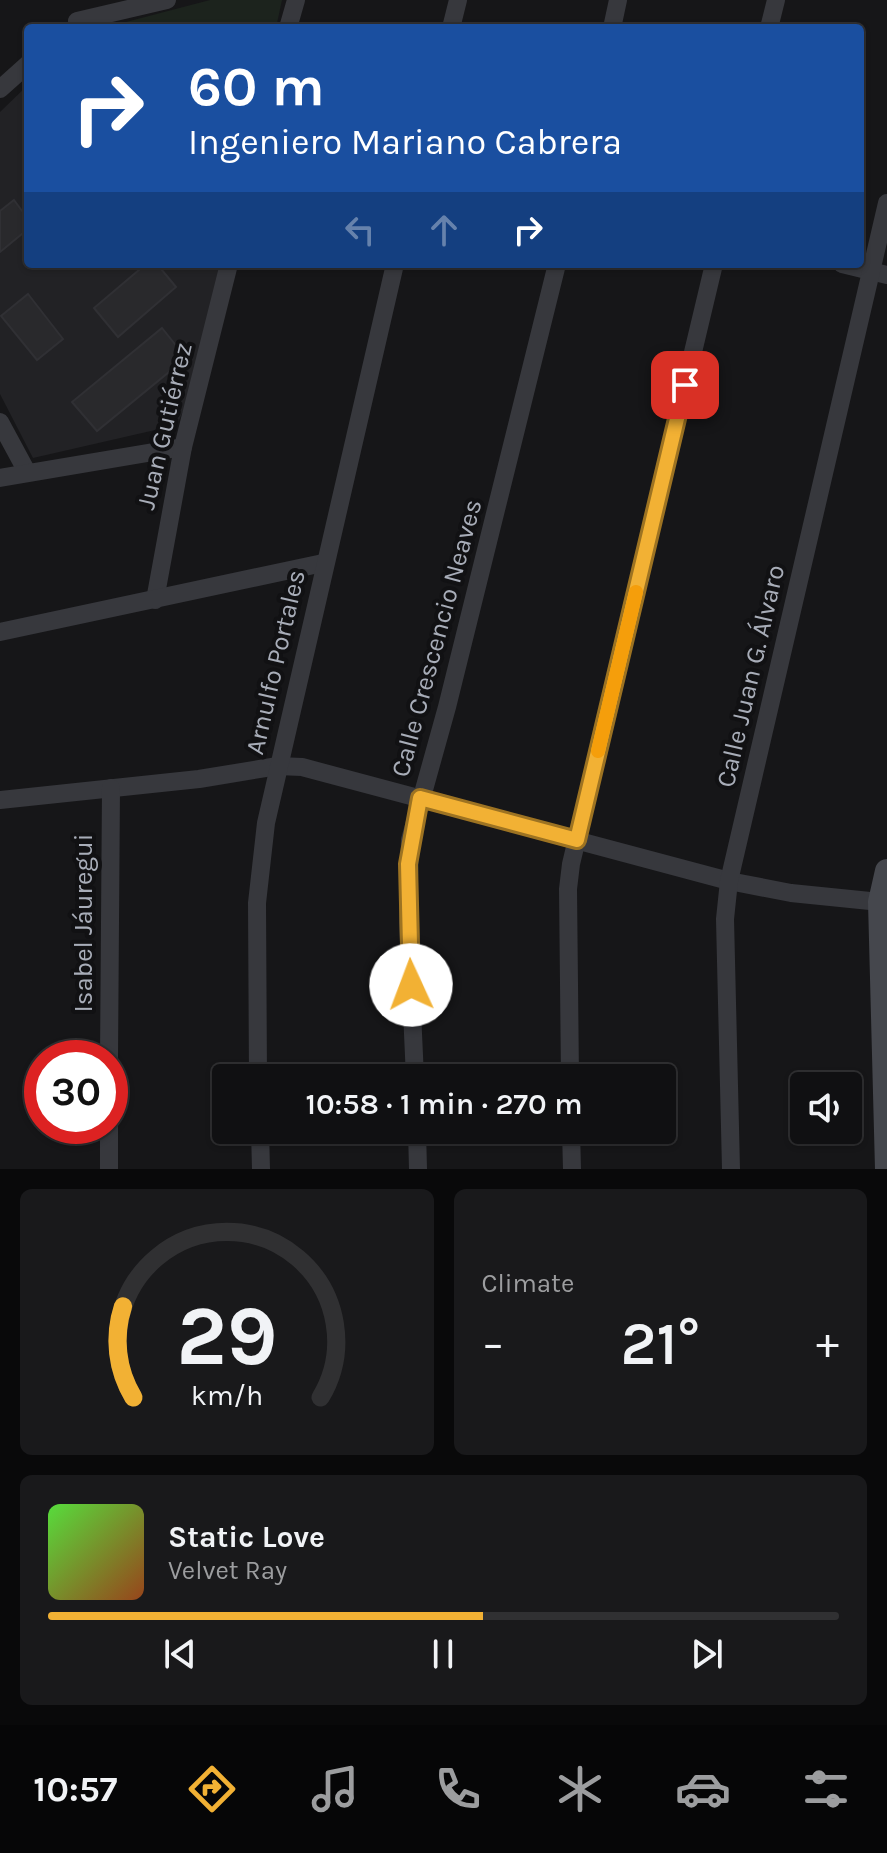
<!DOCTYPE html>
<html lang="en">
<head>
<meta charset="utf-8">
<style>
  body { margin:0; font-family:Karla,sans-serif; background:#19191b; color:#f1f3f6; height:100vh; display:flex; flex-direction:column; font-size:30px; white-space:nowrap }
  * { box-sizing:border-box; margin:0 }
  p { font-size:26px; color:#9c9d9f }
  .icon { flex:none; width:44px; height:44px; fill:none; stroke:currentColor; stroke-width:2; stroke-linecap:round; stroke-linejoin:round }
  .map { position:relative; height:1169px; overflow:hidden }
  .side { display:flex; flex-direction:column; gap:20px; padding:20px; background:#09090a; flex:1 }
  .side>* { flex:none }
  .guide { position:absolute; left:24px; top:24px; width:840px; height:244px; border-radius:8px; box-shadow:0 2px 6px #0004,0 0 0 2px #303032; background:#1a4fa0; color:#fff; overflow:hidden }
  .fabs { position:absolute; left:790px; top:1072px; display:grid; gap:16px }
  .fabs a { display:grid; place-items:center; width:72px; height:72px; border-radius:8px; background:#101012; box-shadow:0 2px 6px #0004,0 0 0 2px #303032; font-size:40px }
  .speed { position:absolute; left:24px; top:1040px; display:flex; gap:16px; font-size:40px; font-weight:700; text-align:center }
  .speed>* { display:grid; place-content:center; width:104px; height:104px; border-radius:50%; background:#101012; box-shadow:0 2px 6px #0004,0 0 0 2px #303032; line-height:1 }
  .speed .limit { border:12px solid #d22; background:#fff; color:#111 }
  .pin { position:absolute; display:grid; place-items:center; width:68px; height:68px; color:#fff; margin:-34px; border-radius:16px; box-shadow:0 4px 12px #0006 }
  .me { position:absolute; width:88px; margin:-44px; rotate:358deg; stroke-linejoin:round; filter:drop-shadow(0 0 6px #0008) }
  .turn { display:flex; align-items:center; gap:28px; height:168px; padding:0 32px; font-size:36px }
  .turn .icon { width:104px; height:104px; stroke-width:2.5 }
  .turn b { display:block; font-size:56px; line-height:68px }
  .lanes { display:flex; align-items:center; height:76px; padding:0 32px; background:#0003; justify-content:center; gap:40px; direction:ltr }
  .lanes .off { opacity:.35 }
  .big { font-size:60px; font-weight:600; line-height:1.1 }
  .side .card { flex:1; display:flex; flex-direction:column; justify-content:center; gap:12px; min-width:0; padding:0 28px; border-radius:12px; background:#19191b }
  .side .dial { align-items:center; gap:0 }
  .dial svg { height:208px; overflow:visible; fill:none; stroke:#303032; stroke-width:7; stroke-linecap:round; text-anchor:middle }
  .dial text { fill:#f1f3f6; stroke:none }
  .song { display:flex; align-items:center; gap:24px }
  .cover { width:96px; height:96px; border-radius:12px; background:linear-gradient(135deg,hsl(110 70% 55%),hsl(20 70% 35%)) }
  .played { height:8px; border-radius:4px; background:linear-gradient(90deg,#f2b134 55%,#303032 55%) }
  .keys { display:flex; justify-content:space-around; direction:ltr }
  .heat { display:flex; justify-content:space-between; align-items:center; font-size:44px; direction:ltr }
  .side .tiles { flex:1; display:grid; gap:20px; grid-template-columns:1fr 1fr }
  .card:last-child { grid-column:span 2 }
  .trip { position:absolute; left:212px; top:1064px; width:464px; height:80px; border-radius:8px; background:#101012; box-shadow:0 2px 6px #0004,0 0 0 2px #303032; font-weight:600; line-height:80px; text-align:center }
  .dock { display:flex; height:128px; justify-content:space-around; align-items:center; background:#060607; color:#9c9d9f }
  .dock .icon { width:56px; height:56px }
  .dock .current { color:#f2b134 }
  .dock b { font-size:36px; color:#f1f3f6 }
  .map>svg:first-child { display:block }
  .built { fill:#222225 }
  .green { fill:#1c231d }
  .building { fill:#29292c; stroke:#303034; stroke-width:2 }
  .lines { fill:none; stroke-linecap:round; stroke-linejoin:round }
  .street { stroke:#37383d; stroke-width:18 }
  .secondary { stroke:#45474d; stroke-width:24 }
  .route-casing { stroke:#9d7322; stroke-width:20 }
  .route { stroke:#f2b134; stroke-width:14 }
  .slow { stroke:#f59e0b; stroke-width:14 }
  .labels { text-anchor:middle; stroke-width:8; stroke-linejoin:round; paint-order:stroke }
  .street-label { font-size:26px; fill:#a8adb8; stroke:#111113 }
</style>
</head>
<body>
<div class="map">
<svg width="887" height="1169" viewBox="0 0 887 1169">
  <rect width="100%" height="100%" fill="#161618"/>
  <path class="built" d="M28,85V264H225L190,395L177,425L33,458L0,394V112Z"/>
  <path class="green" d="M210,0H282L276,28H103Z"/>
  <g class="building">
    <path d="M14,200L28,219V229L0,252V211Z"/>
    <path d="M146,264H157L176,287L118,337L94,308Z"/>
    <path d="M28,294L63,339L37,360L1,316Z"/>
    <path d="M162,328L186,358L97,431L72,402Z"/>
  </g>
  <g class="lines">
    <g class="street">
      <path d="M77,21L167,0"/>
      <path d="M288,28L296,0"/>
      <path d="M451,28L458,0"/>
      <path d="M612,28L618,0"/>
      <path d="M769,28L776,0"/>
      <path d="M0,89L28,64"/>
      <path d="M842,264L887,275"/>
      <path d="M0,422L27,472"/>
      <path d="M0,478L183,447"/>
      <path d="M155,600L183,447L229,264"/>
      <path d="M0,632L323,563"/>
      <path d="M0,800L199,779L278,766L302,767L729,881L791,893L880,902"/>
      <path d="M109,1058L111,788"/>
      <path d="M258,1078L257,903L266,823L395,264"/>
      <path d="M415,1078L408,922L410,840L447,707L557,264"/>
      <path d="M570,1078L568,889L571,864L714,264"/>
      <path d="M109,1126V1169"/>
      <path d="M260,1130L261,1169"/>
      <path d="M417,1130L418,1169"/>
      <path d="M571,1130L572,1169"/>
      <path d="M731,1169L725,919L729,881L887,203"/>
    </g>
    <path class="secondary" d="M887,1169L880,902L887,871"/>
  </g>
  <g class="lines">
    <g class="route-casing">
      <path id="route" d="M411,985L408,864L420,798L577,840L685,385"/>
    </g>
    <use href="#route" class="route"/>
    <path class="slow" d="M598,751L636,592"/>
  </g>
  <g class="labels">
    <g class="street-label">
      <text transform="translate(164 426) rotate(-77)" y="9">Juan Gutiérrez</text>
      <text transform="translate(436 638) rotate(-75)" y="9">Calle Crescencio Neaves</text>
      <text transform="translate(275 662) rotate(-77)" y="9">Arnulfo Portales</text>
      <text transform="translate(750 676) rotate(-77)" y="9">Calle Juan G. Álvaro</text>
      <text transform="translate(83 923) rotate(-90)" y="9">Isabel Jáuregui</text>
    </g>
  </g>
</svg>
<div class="fabs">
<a><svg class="icon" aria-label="sound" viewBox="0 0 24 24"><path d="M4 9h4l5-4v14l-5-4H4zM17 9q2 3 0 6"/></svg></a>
</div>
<div class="speed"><div class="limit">30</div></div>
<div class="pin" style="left:685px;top:385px;background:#d93025"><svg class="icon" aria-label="arrive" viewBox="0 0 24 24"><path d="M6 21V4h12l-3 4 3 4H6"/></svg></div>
<svg class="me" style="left:411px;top:985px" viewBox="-20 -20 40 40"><circle r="19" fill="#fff"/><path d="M0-13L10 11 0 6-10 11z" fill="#f2b134"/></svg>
<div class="trip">10:58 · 1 min · 270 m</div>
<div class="guide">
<div class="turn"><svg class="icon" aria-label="right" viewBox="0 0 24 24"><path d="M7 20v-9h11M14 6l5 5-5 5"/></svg><div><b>60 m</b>Ingeniero Mariano Cabrera</div></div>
<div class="lanes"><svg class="icon off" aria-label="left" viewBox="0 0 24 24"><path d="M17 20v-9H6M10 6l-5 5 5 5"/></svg><svg class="icon off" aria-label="ahead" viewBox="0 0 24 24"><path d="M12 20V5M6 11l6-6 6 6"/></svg><svg class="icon" aria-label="right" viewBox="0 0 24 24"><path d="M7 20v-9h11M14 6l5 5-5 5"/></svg></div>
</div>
</div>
<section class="side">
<div class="tiles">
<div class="card dial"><svg viewBox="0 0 100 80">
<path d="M14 69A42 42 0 1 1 86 69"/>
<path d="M14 69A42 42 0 0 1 10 34" stroke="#f2b134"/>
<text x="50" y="56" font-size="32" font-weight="700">29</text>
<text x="50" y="72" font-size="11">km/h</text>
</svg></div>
<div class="card"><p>Climate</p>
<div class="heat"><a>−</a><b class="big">21°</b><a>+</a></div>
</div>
<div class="card">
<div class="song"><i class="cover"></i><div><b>Static Love</b><p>Velvet Ray</p></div></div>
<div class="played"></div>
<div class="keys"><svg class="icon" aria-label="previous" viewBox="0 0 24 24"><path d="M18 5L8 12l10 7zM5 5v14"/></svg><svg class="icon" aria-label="pause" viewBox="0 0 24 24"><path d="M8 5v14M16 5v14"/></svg><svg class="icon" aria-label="next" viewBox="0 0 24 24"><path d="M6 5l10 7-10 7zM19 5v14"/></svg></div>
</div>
</div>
</section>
<nav class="dock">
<b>10:57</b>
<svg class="icon current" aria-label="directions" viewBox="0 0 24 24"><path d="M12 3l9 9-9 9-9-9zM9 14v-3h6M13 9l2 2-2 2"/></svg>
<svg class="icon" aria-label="music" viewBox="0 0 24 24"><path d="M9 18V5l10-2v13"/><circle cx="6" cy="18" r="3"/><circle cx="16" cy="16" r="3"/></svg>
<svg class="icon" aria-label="phone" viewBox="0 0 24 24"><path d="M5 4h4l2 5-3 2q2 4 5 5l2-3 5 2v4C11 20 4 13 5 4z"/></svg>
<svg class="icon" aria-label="climate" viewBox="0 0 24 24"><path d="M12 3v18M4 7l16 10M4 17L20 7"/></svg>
<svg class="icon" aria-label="car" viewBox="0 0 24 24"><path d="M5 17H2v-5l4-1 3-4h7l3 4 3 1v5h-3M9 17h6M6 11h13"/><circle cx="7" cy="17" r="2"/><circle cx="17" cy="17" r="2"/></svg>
<svg class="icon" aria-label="filters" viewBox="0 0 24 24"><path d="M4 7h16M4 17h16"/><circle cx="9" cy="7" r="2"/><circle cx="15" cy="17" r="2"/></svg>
</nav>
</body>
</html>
